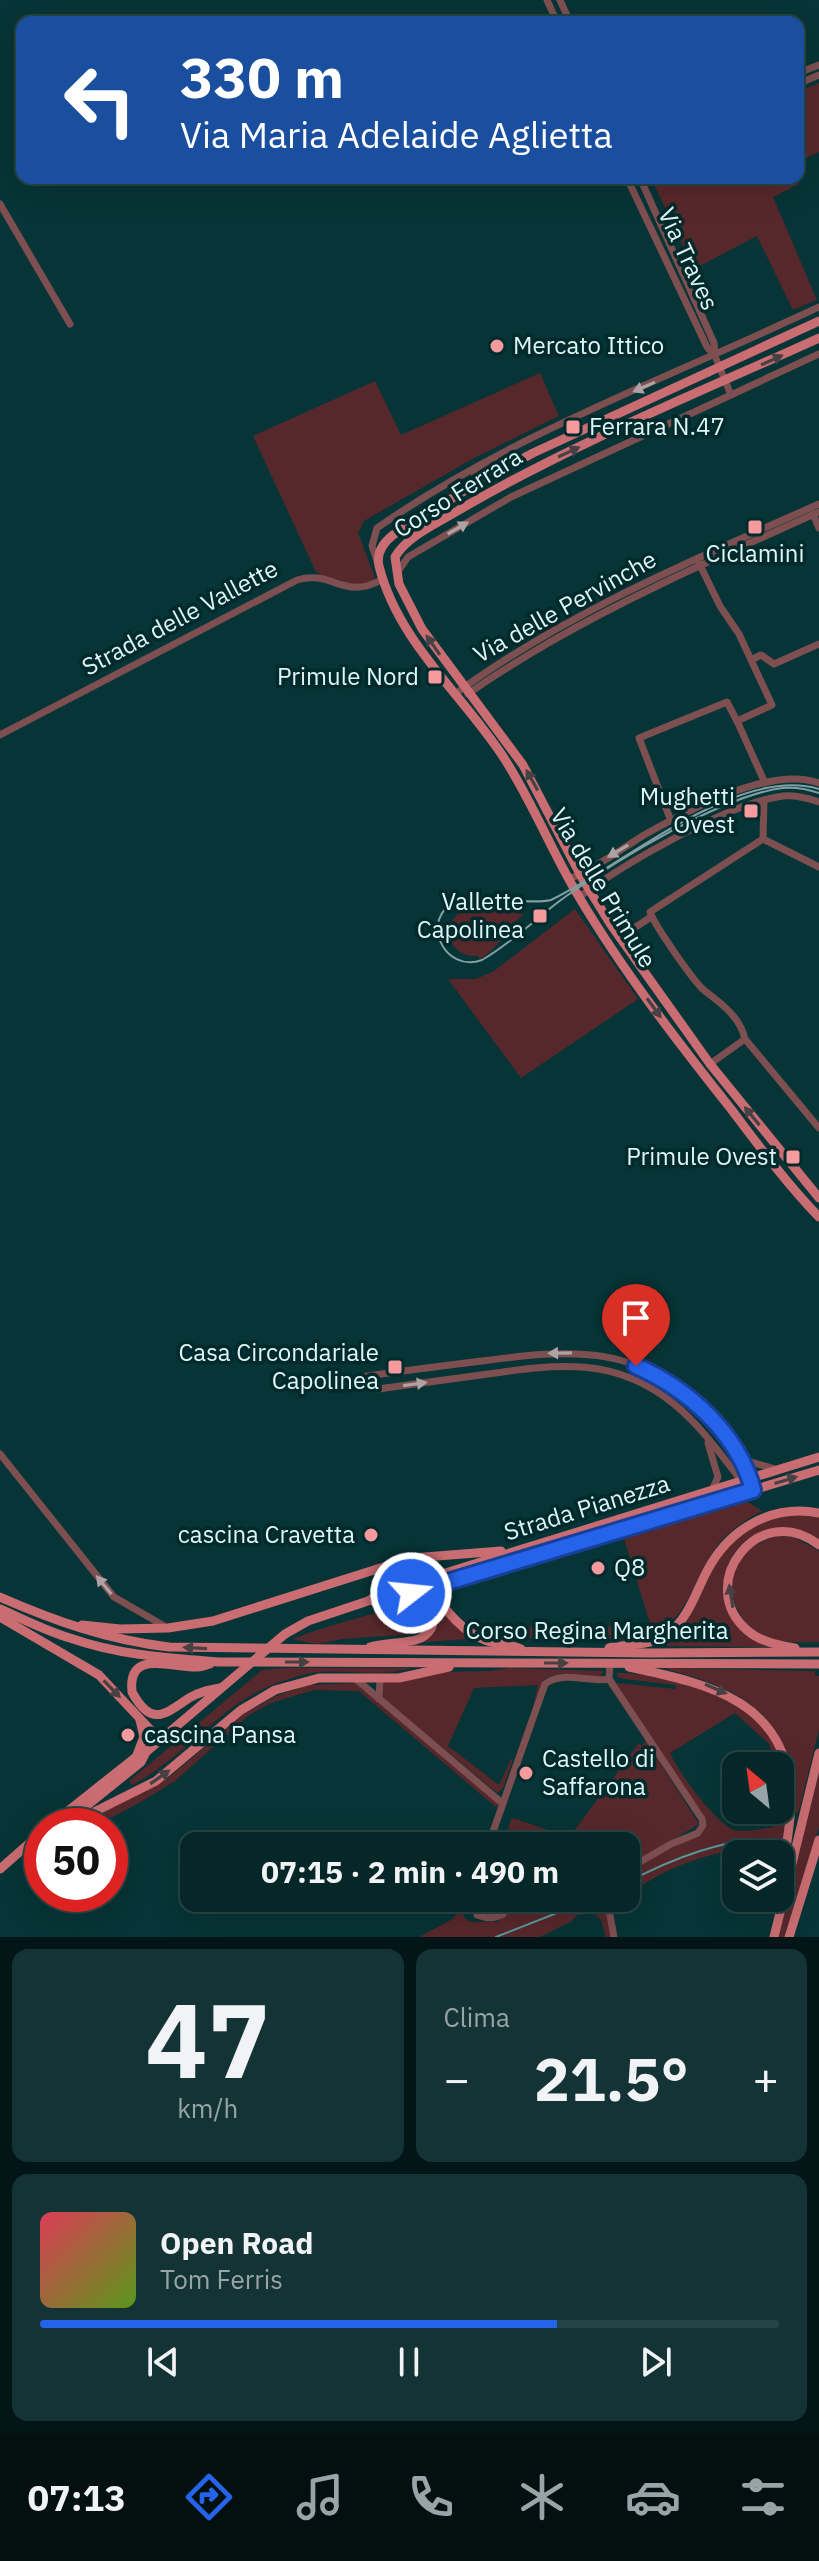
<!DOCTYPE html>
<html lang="it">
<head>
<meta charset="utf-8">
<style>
  body { margin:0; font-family:"IBM Plex Sans",sans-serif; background:#133334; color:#f1f3f6; height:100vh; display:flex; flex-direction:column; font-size:30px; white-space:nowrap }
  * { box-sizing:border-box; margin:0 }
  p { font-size:26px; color:#97a5a8 }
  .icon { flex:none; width:44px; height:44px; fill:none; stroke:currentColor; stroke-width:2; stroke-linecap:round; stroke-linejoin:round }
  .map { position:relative; height:1937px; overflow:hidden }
  .sheet { display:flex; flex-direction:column; gap:12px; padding:12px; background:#031516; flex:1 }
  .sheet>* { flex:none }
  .top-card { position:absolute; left:16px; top:16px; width:788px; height:168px; border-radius:16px; box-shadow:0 8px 32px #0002,0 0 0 2px #264445; background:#1a4fa0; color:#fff; overflow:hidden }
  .needle { width:52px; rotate:331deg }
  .controls { position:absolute; left:722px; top:1752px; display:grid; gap:16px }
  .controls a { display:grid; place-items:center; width:72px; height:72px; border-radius:16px; background:#052728; box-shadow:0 8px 32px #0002,0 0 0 2px #264445; font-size:40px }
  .speed { position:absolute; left:24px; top:1808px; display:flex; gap:16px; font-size:40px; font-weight:700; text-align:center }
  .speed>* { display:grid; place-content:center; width:104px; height:104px; border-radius:50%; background:#052728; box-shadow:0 8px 32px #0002,0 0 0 2px #264445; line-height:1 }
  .speed .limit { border:12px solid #d22; background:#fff; color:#111 }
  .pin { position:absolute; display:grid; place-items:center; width:68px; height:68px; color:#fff; margin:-82px -34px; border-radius:50% 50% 50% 0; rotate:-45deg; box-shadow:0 0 8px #0007 }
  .pin .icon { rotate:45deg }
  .me { position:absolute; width:88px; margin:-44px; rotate:74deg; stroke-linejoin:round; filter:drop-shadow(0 0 6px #0008) }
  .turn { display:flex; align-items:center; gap:28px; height:168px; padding:0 32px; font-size:36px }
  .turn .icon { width:104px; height:104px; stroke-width:2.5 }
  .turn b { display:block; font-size:56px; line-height:68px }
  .big { font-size:60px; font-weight:700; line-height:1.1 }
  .sheet .widget { flex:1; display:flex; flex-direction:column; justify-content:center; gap:12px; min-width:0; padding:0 28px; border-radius:16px; background:#133334 }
  .sheet .dial { align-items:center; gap:0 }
  .dial b { font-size:104px; line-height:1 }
  .song { display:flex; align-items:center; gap:24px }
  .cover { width:96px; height:96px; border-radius:12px; background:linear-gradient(135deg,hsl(350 70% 55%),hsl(90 70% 35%)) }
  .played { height:8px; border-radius:4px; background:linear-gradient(90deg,#2563eb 70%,#264445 70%) }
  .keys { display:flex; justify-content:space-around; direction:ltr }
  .heat { display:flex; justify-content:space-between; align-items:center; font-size:44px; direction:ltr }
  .sheet .tiles { flex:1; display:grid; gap:12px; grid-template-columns:1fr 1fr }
  .widget:last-child { grid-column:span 2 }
  .trip { position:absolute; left:180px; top:1832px; width:460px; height:80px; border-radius:16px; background:#052728; box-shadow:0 8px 32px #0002,0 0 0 2px #264445; font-weight:700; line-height:80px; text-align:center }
  .tab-bar { display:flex; height:128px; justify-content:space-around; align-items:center; background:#021010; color:#97a5a8 }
  .tab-bar .icon { width:56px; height:56px }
  .tab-bar .on { color:#2563eb }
  .tab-bar b { font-size:36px; color:#f1f3f6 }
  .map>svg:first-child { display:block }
  .green { fill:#57282b; fill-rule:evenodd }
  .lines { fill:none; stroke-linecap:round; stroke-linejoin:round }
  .stream { stroke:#579b9e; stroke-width:2 }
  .minor { stroke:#7d4f51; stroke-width:7 }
  .major { stroke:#ca6d72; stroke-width:9 }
  .tram { stroke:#7f9fa1; stroke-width:2 }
  .oneway { fill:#474144 }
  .oneway2 { fill:#aea2a4 }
  .route-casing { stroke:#184099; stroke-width:20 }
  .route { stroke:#2563eb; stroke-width:14 }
  .poi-dot { fill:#f59b9e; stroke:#002a2c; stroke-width:3 }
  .labels { text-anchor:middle; stroke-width:7; stroke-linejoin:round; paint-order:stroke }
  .street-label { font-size:24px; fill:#dff5f6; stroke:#002a2c }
  .poi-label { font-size:24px; fill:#dff5f6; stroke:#002a2c; text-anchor:end }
</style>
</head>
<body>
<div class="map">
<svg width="819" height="1937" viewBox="0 0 819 1937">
  <rect width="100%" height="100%" fill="#073436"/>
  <g class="green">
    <path d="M819,83V152L798,162V92Z"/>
    <path d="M798,172L799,184L773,197L817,300L793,310L757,236L694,269L651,178H798Z"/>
    <path d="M540,373L559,416L474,458L364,521L358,533L375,578C359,592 332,581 316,572L253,436L375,381L401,435Z"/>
    <path d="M479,907L524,914C507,927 500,948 480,959L478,956C441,958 438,909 479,907Z"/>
    <path d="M575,909L638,999L521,1078L448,979H476L494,971Z"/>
    <path d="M746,1501L762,1511C747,1519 733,1528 721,1541C690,1578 694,1618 645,1639L499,1638L478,1632L471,1626L651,1627L624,1539Z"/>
    <path d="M803,1514L819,1516V1540C789,1519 744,1527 729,1563C723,1576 727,1593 728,1607L771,1647L653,1646L666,1640C692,1600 716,1544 760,1523C774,1517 789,1516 803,1514Z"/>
    <path d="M777,1536L793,1537L819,1551V1642C798,1642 775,1644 757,1632C737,1620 724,1586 736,1564C745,1548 761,1541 777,1536Z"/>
    <path d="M436,1603L469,1638V1639L426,1642L424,1640L436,1616L433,1606Z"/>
    <path d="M405,1604L415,1605L422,1614L423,1624L413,1634L343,1639L316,1644L292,1639C329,1625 367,1616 405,1604Z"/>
    <path d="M286,1668H411C381,1677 351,1670 319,1672C304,1673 286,1680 272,1685C219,1706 183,1759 132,1785L129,1781L262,1670Z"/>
    <path d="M509,1668L603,1671V1673L599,1677C581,1675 559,1670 543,1680L531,1716L538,1685L474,1688L448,1746L499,1785L511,1759H513L503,1788L497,1793L383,1698V1683L439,1672L489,1671Z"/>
    <path d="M671,1668L815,1671V1675L819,1676V1730L798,1814L795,1813C795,1719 750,1691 666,1669Z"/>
    <path d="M617,1673C645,1672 676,1679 702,1689C713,1694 726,1698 736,1703C792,1733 789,1801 781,1853C735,1842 679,1861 641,1886C628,1895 622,1908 608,1915L616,1937H606L601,1920L594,1913L577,1915L572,1921L540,1937H419L451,1920L463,1908L464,1918L471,1922H497L505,1914L510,1898H529L526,1906L536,1908L537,1904L533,1902L534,1898H626V1874L665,1850L702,1834L707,1823L704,1818L616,1683L676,1689V1685L624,1679L617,1677ZM735,1713L769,1744L776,1766H780V1810H777L773,1827C761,1829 747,1832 735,1830C717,1826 677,1770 670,1753Z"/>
    <path d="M357,1683L498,1803L497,1808L359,1691L314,1690L271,1703L249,1715L175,1781L139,1803L95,1826H77L168,1778L245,1713L276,1696L308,1685Z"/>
    <path d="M646,1741L699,1824L626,1868V1846H563L639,1743L641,1746Z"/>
    <path d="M819,1771V1827L784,1937H778Z"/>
    <path d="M512,1818L551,1831L545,1846H502Z"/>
  </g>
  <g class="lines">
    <g class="stream">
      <path d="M626,1883C671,1859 725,1837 777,1839"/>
      <path d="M496,1937L595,1898"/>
    </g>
    <g class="minor">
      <path d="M547,0L557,22"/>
      <path d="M560,0L570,22"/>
      <path d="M798,73L819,65"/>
      <path d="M798,84L819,75"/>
      <path d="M627,178L707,347L715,356L731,395"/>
      <path d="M640,178L714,343L715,353"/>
      <path d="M0,204L70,324"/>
      <path d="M474,473L512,460"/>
      <path d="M813,514L819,528"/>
      <path d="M697,559L720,606L739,634L772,705L737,721L765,783"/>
      <path d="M377,561L372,546L377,528C512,434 671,377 819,307"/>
      <path d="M397,573L408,557L511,497L819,354"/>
      <path d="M751,660L761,655L774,664L819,644"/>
      <path d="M455,694C565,613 695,559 819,504"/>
      <path d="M468,694C494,675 523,658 550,642C637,592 728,553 819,512"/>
      <path d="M0,735L297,580C334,569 342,602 383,579"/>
      <path d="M764,801L763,839L650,912C655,926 694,982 705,991C722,1004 740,1017 745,1039L819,1128"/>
      <path d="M671,821L639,738L727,702L737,721"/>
      <path d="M763,839L819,867"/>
      <path d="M569,879C596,868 620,850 644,835C687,811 771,765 819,783"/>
      <path d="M579,897C624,864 728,803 783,796C796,795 807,798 819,802"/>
      <path d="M619,938L651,917"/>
      <path d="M710,1064L745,1039"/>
      <path d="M708,1443L718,1477L712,1490"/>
      <path d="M0,1454L114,1597L166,1627"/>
      <path d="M742,1457L751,1462L775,1469"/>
      <path d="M743,1483C722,1456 701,1426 674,1404C615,1356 558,1364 488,1374C451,1379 415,1384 378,1389L370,1388L361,1377C401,1371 441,1366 482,1361C570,1349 641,1343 707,1414C725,1434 743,1455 751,1480"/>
      <path d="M610,1663L609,1679L702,1819L703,1825L698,1833L671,1844L626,1870"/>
      <path d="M356,1679L502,1803"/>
      <path d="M379,1699L380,1679"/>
      <path d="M488,1846L545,1684C563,1670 589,1683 609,1679"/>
      <path d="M472,1898L473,1903L490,1912L496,1910L504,1898"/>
      <path d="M607,1898L614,1937"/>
      <path d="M480,1908L477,1915C488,1919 493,1919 503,1914"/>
    </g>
    <g class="major">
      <path d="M819,321L533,453L477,483L393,535C383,543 376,553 379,566C398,642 463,695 504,758C533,803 552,852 579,897C623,971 677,1041 731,1109C759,1146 787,1184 819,1217"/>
      <path d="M819,338C698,393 574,443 459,510C438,523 407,536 395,557L399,584L422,629L523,765L582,878L611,925L710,1064L819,1198"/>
      <path d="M426,1584C441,1603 460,1632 485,1640C497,1645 509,1643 521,1649"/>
      <path d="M0,1597C55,1621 108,1640 169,1647L652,1653L819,1652"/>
      <path d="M372,1601L384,1600L429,1588L819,1470"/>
      <path d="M0,1609C23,1619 46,1631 70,1638C118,1655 168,1658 219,1662L819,1664"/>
      <path d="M0,1617L99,1675L160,1740"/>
      <path d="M82,1625L120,1629L168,1628L213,1621L412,1558L501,1551"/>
      <path d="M370,1647C382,1643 413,1643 421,1638C447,1623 426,1598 401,1598"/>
      <path d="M609,1648C630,1643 650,1647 668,1634C688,1619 696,1592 707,1571C729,1529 771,1504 819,1513"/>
      <path d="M795,1648C779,1645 761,1642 748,1631C693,1585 759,1498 819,1545"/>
      <path d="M210,1664C206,1665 202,1667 198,1667C174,1669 127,1647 132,1692C151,1727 164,1715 189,1698C198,1692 209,1690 220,1688"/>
      <path d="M629,1667C711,1684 791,1702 791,1804C790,1831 784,1858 780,1885"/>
      <path d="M137,1755L144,1737L140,1720"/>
      <path d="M69,1820L141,1762L146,1752"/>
      <path d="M49,1826L136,1757L146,1752L285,1634L308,1621L368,1601L381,1593L819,1457"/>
      <path d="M66,1826L156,1781L241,1710L275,1690L319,1678H399L449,1667"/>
      <path d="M0,1869L42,1832"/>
      <path d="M774,1937L819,1753"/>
      <path d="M789,1937L819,1840"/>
    </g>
    <path class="tram" d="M819,789C738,764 621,867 551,900C524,906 479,892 457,901C418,918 444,974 482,960C512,943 537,917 565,897C615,861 723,795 783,788C795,787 807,789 819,793"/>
  </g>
  <defs><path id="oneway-solid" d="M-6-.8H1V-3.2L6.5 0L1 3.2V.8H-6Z" transform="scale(2)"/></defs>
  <g class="oneway">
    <use href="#oneway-solid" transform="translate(772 360) rotate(-24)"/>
    <use href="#oneway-solid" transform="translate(569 452) rotate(-25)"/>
    <use href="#oneway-solid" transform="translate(433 645) rotate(-125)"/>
    <use href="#oneway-solid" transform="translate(532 780) rotate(-119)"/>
    <use href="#oneway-solid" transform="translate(654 1008) rotate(54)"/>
    <use href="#oneway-solid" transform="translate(752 1116) rotate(-129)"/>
    <use href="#oneway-solid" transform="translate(786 1480) rotate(-17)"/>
    <use href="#oneway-solid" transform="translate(731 1596) rotate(-99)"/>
    <use href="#oneway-solid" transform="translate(195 1648) rotate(-177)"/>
    <use href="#oneway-solid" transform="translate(297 1662)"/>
    <use href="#oneway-solid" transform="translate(556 1663)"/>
    <use href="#oneway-solid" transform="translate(112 1689) rotate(46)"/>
    <use href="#oneway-solid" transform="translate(716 1689) rotate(23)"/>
    <use href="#oneway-solid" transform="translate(160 1777) rotate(-35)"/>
  </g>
  <g class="oneway2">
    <use href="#oneway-solid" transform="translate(644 387) rotate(156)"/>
    <use href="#oneway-solid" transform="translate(458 528) rotate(-30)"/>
    <use href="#oneway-solid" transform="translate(618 851) rotate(149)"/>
    <use href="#oneway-solid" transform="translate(560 1353) rotate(179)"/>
    <use href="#oneway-solid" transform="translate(415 1384) rotate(-8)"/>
    <use href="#oneway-solid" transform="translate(104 1585) rotate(-129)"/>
  </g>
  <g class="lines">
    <g class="route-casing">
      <path id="route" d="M411,1593L753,1490C738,1433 688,1389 636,1366"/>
    </g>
    <use href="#route" class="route"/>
  </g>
  <g class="poi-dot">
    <circle cx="497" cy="346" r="8"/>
    <rect x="565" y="419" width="16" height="16" rx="4"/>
    <rect x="747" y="519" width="16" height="16" rx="4"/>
    <rect x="427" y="669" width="16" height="16" rx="4"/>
    <rect x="743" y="803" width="16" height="16" rx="4"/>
    <rect x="532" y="908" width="16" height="16" rx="4"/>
    <rect x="785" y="1149" width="16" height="16" rx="4"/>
    <rect x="387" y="1359" width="16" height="16" rx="4"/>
    <circle cx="371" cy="1535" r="8"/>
    <circle cx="598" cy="1568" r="8"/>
    <circle cx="128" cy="1735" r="8"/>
    <circle cx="526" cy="1773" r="8"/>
  </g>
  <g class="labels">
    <g class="street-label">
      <text transform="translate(688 259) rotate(65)" y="8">Via Traves</text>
      <text transform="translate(458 493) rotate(-32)" y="8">Corso Ferrara</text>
      <text transform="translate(565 607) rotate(-29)" y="8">Via delle Pervinche</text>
      <text transform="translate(180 618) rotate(-28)" y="8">Strada delle Vallette</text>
      <text transform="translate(603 888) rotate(59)" y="8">Via delle Primule</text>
      <text transform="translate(587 1508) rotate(-17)" y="8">Strada Pianezza</text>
      <text x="597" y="1639">Corso Regina Margherita</text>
    </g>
    <g class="poi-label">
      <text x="513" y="354" text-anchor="start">Mercato Ittico</text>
      <text x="589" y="435" text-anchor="start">Ferrara N.47</text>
      <text x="755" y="562" text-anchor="middle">Ciclamini</text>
      <text x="419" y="685">Primule Nord</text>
      <text x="735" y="805">Mughetti<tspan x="735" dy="28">Ovest</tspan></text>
      <text x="524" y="910">Vallette<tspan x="524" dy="28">Capolinea</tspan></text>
      <text x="777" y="1165">Primule Ovest</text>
      <text x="379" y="1361">Casa Circondariale<tspan x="379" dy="28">Capolinea</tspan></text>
      <text x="355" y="1543">cascina Cravetta</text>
      <text x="614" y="1576" text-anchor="start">Q8</text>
      <text x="144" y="1743" text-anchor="start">cascina Pansa</text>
      <text x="542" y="1767" text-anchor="start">Castello di<tspan x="542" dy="28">Saffarona</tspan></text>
    </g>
  </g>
</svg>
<div class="controls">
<a><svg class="needle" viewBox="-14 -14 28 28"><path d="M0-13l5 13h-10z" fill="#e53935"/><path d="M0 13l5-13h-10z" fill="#97a5a8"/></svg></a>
<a><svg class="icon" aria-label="layers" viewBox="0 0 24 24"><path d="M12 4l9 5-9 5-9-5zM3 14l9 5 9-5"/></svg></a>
</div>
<div class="speed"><div class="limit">50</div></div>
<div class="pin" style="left:636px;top:1366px;background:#d93025"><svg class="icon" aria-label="arrive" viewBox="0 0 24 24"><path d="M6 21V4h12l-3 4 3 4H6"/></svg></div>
<svg class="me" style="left:411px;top:1593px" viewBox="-20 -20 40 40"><circle r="17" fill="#2563eb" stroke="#fff" stroke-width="3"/><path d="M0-11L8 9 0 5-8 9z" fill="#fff"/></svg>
<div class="trip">07:15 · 2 min · 490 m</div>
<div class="top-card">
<div class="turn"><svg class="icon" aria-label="left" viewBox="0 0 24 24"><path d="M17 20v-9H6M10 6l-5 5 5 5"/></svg><div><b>330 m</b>Via Maria Adelaide Aglietta</div></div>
</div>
</div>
<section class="sheet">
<div class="tiles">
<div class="widget dial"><b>47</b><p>km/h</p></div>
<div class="widget"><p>Clima</p>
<div class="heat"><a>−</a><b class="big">21.5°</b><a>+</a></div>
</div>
<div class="widget">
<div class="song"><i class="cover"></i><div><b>Open Road</b><p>Tom Ferris</p></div></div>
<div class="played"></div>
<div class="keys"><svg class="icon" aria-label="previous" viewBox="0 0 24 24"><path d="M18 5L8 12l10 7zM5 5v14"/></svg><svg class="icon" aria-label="pause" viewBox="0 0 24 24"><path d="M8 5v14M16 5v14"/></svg><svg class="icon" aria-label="next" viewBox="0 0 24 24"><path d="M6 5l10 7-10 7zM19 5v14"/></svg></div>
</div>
</div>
</section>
<nav class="tab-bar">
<b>07:13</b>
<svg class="icon on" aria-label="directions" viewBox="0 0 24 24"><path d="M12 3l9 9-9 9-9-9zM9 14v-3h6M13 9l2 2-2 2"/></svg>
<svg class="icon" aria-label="music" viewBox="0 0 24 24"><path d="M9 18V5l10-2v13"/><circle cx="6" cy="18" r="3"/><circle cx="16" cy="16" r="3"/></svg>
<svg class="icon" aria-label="phone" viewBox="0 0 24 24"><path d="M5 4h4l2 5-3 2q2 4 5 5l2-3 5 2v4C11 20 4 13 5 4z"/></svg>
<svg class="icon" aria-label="climate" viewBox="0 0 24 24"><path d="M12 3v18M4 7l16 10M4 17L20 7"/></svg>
<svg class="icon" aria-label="car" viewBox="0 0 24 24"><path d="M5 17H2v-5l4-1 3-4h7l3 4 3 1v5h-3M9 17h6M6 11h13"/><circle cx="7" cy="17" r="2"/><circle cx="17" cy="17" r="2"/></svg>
<svg class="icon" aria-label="filters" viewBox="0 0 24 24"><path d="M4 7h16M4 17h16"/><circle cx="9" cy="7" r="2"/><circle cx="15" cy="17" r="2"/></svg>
</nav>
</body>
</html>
